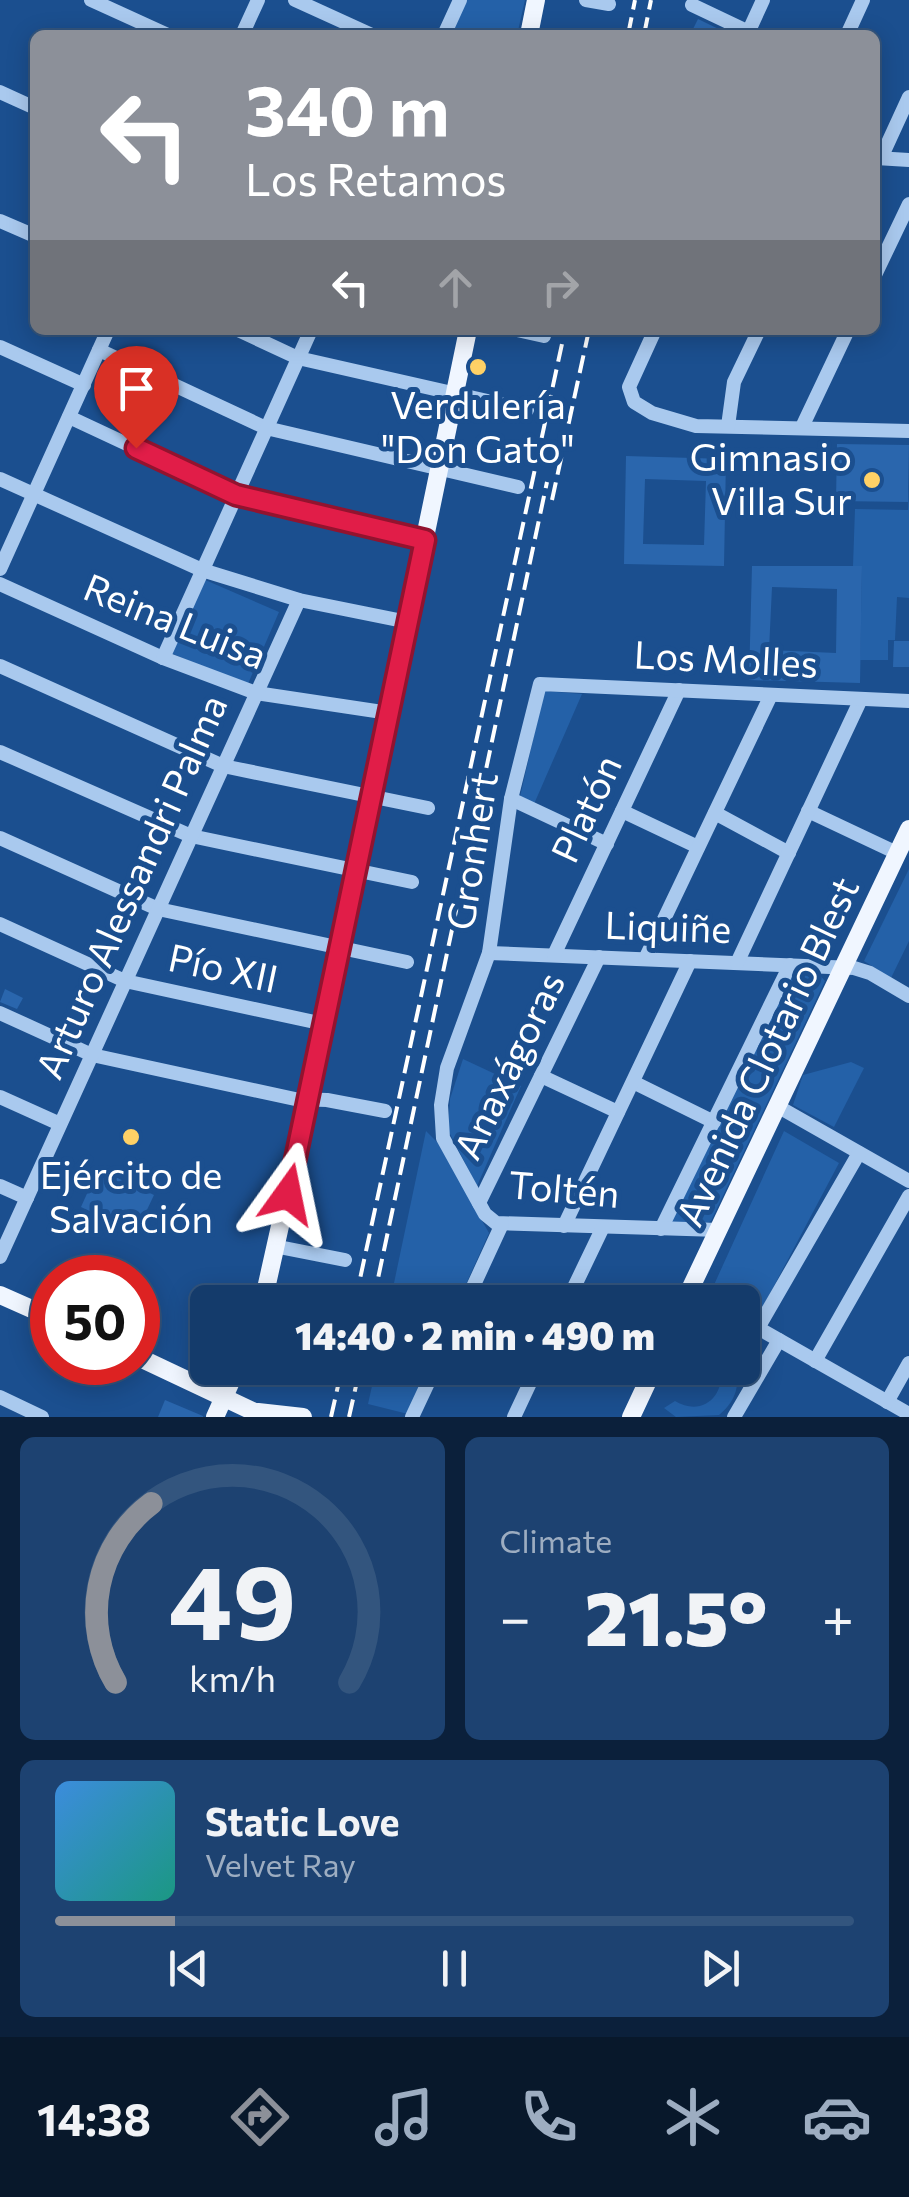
<!DOCTYPE html>
<html lang="en">
<head>
<meta charset="utf-8">
<style>
  body { margin:0; font-family:Commissioner,sans-serif; background:#1d4271; color:#f1f3f6; height:100vh; display:flex; flex-direction:column; font-size:38px; white-space:nowrap }
  * { box-sizing:border-box; margin:0 }
  p { font-size:32px; color:#9dadc1 }
  .icon { flex:none; width:55px; height:55px; fill:none; stroke:currentColor; stroke-width:2; stroke-linecap:round; stroke-linejoin:round }
  .map { position:relative; height:1417px; overflow:hidden }
  .side { display:flex; flex-direction:column; gap:20px; padding:20px; background:#0b203b; flex:1 }
  .side>* { flex:none }
  .banner { position:absolute; left:30px; top:30px; width:850px; height:305px; border-radius:15px; box-shadow:0 5px 25px #0003,0 0 0 2px #33557e; background:#8c9099; color:#fff; overflow:hidden }
  .speed { position:absolute; left:30px; top:1255px; display:flex; gap:20px; font-size:50px; font-weight:700; text-align:center }
  .speed>* { display:grid; place-content:center; width:130px; height:130px; border-radius:50%; background:#143b6b; box-shadow:0 5px 25px #0003,0 0 0 2px #33557e; line-height:1 }
  .speed .limit { border:15px solid #d22; background:#fff; color:#111 }
  .pin { position:absolute; display:grid; place-items:center; width:85px; height:85px; color:#fff; margin:-102px -42px; border-radius:50% 50% 50% 0; rotate:-45deg; box-shadow:0 0 10px #0007 }
  .pin .icon { rotate:45deg }
  .me { position:absolute; width:110px; margin:-55px; rotate:12deg; stroke-linejoin:round; filter:drop-shadow(0 0 8px #0008) }
  .turn { display:flex; align-items:center; gap:35px; height:210px; padding:0 50px; font-size:45px }
  .turn .icon { width:130px; height:130px; stroke-width:2.5 }
  .turn b { display:block; font-size:70px; line-height:85px }
  .lanes { display:flex; align-items:center; height:95px; padding:0 50px; background:#0003; justify-content:center; gap:50px; direction:ltr }
  .lanes .off { opacity:.35 }
  .big { font-size:75px; font-weight:800; line-height:1.1 }
  .side .card { flex:1; display:flex; flex-direction:column; justify-content:center; gap:15px; min-width:0; padding:0 35px; border-radius:15px; background:#1d4271 }
  .side .dial { align-items:center; gap:0 }
  .dial svg { height:260px; overflow:visible; fill:none; stroke:#33557e; stroke-width:7; stroke-linecap:round; text-anchor:middle }
  .dial text { fill:#f1f3f6; stroke:none }
  .song { display:flex; align-items:center; gap:30px }
  .cover { width:120px; height:120px; border-radius:15px; background:linear-gradient(135deg,hsl(210 70% 55%),hsl(170 70% 35%)) }
  .played { height:10px; border-radius:5px; background:linear-gradient(90deg,#8c9099 15%,#33557e 15%) }
  .keys { display:flex; justify-content:space-around; direction:ltr }
  .heat { display:flex; justify-content:space-between; align-items:center; font-size:55px; direction:ltr }
  .side .tiles { flex:1; display:grid; gap:20px; grid-template-columns:1fr 1fr }
  .card:last-child { grid-column:span 2 }
  .trip { position:absolute; left:190px; top:1285px; width:570px; height:100px; border-radius:15px; background:#143b6b; box-shadow:0 5px 25px #0003,0 0 0 2px #33557e; font-weight:800; line-height:100px; text-align:center }
  .menu { display:flex; height:160px; justify-content:space-around; align-items:center; background:#08182b; color:#9dadc1 }
  .menu .icon { width:70px; height:70px }
  .menu .active { color:#8c9099 }
  .menu b { font-size:45px; color:#f1f3f6 }
  .map>svg:first-child { display:block }
  .green { fill:#2461a8 }
  .building { fill:#2a66ad; fill-rule:evenodd }
  .lines { fill:none; stroke-linecap:round; stroke-linejoin:round }
  .minor { stroke:#a9c9ee; stroke-width:14 }
  .major { stroke:#f0f6ff; stroke-width:18 }
  .rail { stroke:#fff; stroke-width:4; stroke-dasharray:18 8; stroke-linecap:butt }
  .route-casing { stroke:#92132f; stroke-width:25 }
  .route { stroke:#e11d48; stroke-width:18 }
  .poi-dot { fill:#ffd166; stroke:#1b4f8f; stroke-width:4 }
  .labels { text-anchor:middle; stroke-width:10; stroke-linejoin:round; paint-order:stroke }
  .poi-label { font-size:38px; fill:#fff; stroke:#1b4f8f }
  .street-label { font-size:38px; fill:#fff; stroke:#1b4f8f }
</style>
</head>
<body>
<div class="map">
<svg width="909" height="1417" viewBox="0 0 909 1417">
  <rect width="100%" height="100%" fill="#1b4f8f"/>
  <g class="green">
    <path d="M465,0H525L517,35H450Z"/>
    <path d="M909,488V598L897,597L895,640H888V660H860L862,567L853,566L855,509L908,510Z"/>
    <path d="M203,579L279,612L247,686L171,653Z"/>
    <path d="M544,691L582,694L534,804L520,797Z"/>
    <path d="M909,869V941L891,978L864,961Z"/>
    <path d="M790,971L818,973L825,981L711,1221L707,1223L670,1222Z"/>
    <path d="M463,1059L521,1086L477,1186L448,1130L450,1099Z"/>
    <path d="M851,1062L864,1068L834,1127L793,1105L803,1075Z"/>
    <path d="M426,1131L438,1143L489,1233L458,1302H390Z"/>
    <path d="M784,1131L839,1163L758,1316L743,1307L742,1302H736L713,1287Z"/>
    <path d="M376,1368H429L408,1414L368,1404Z"/>
    <path d="M720,1368H736C740,1387 735,1402 719,1415L676,1417L664,1408L675,1401C701,1417 726,1397 720,1368Z"/>
  </g>
  <g class="building">
    <path d="M698,19L731,35H690Z"/>
    <path d="M837,444L909,445L908,502L836,501Z"/>
    <path d="M626,456L726,459L724,566L624,564ZM645,479L706,481L704,545L643,544Z"/>
    <path d="M752,566H862L860,683L749,680ZM772,587L837,589L836,653L769,650Z"/>
    <path d="M894,641H909V667H893Z"/>
    <path d="M5,989L23,998L17,1009L0,1002Z"/>
    <path d="M98,1169L154,1195L136,1233L81,1207Z"/>
    <path d="M165,1400L203,1416V1417H158Z"/>
  </g>
  <g class="lines">
    <g class="minor">
      <path d="M91,0L168,35"/>
      <path d="M295,0L372,35"/>
      <path d="M586,0L609,4"/>
      <path d="M692,5L749,32"/>
      <path d="M242,35L258,0"/>
      <path d="M444,35L460,0"/>
      <path d="M747,35L763,0"/>
      <path d="M847,35L863,0"/>
      <path d="M0,92L35,108"/>
      <path d="M876,158L909,160"/>
      <path d="M881,158L909,97"/>
      <path d="M0,221L35,236"/>
      <path d="M875,275L909,204"/>
      <path d="M238,330L298,358L527,410"/>
      <path d="M517,330L544,336"/>
      <path d="M655,330L629,387L634,402L652,413L696,426L909,431"/>
      <path d="M0,347L84,385"/>
      <path d="M99,350L266,428L518,487"/>
      <path d="M69,417L236,495L425,540"/>
      <path d="M728,426L734,382L759,330"/>
      <path d="M802,427L848,330"/>
      <path d="M0,479L202,570L299,600L408,622"/>
      <path d="M0,569L108,330"/>
      <path d="M0,584L163,658L256,693L389,713"/>
      <path d="M163,658L311,330"/>
      <path d="M0,666L223,766L428,808"/>
      <path d="M0,752L191,836L412,882"/>
      <path d="M511,799L607,844"/>
      <path d="M622,811L698,847"/>
      <path d="M808,811L897,853"/>
      <path d="M715,813L789,853"/>
      <path d="M0,838L158,909L407,962"/>
      <path d="M0,924L125,981L324,1024"/>
      <path d="M489,953L854,968L870,973L909,996"/>
      <path d="M554,955L679,690"/>
      <path d="M645,959L771,695"/>
      <path d="M737,963L861,699"/>
      <path d="M0,1013L92,1055L295,1099L327,1100L385,1111"/>
      <path d="M541,1076L618,1112"/>
      <path d="M633,1082L714,1122"/>
      <path d="M0,1097L60,1124"/>
      <path d="M777,1106L909,1181"/>
      <path d="M0,1186L27,1198"/>
      <path d="M479,1203L599,957"/>
      <path d="M564,1226L690,961"/>
      <path d="M661,1229L790,965"/>
      <path d="M719,1230L496,1223L485,1214L443,1138L441,1105L447,1068L489,953L511,799L540,684L909,701"/>
      <path d="M284,1248L345,1260"/>
      <path d="M0,1257L299,600"/>
      <path d="M690,1290L713,1302"/>
      <path d="M466,1302L502,1224"/>
      <path d="M567,1302L603,1227"/>
      <path d="M742,1319L909,1414"/>
      <path d="M758,1328L859,1153"/>
      <path d="M815,1361L909,1196"/>
      <path d="M0,1397L42,1417"/>
      <path d="M887,1402L909,1363"/>
      <path d="M412,1417L435,1368"/>
      <path d="M514,1417L537,1368"/>
      <path d="M734,1417L779,1340"/>
    </g>
    <g class="major">
      <path d="M529,35L536,0"/>
      <path d="M0,1295L52,1318"/>
      <path d="M263,1302L308,1101L468,330"/>
      <path d="M684,1302L909,829"/>
      <path d="M138,1357L265,1417"/>
      <path d="M258,1412L303,1417"/>
      <path d="M215,1417L237,1368"/>
      <path d="M631,1417L654,1368"/>
    </g>
    <g class="rail">
      <path d="M628,35L635,0"/>
      <path d="M644,35L651,0"/>
      <path d="M552,500L589,330"/>
      <path d="M355,1302L565,330"/>
      <path d="M373,1302L547,482"/>
      <path d="M331,1417L342,1368"/>
      <path d="M349,1417L360,1368"/>
    </g>
  </g>
  <g class="lines">
    <g class="route-casing">
      <path id="route" d="M136,448L236,495L425,540L288,1194"/>
    </g>
    <use href="#route" class="route"/>
  </g>
  <g class="poi-dot">
    <circle cx="478" cy="367" r="10"/>
    <circle cx="872" cy="480" r="10"/>
    <circle cx="131" cy="1137" r="10"/>
  </g>
  <g class="labels">
    <g class="poi-label">
      <text x="478" y="419">Verdulería<tspan x="478" dy="44">"Don Gato"</tspan></text>
      <text x="852" y="471" text-anchor="end">Gimnasio<tspan x="852" dy="44">Villa Sur</tspan></text>
      <text x="131" y="1189">Ejército de<tspan x="131" dy="44">Salvación</tspan></text>
    </g>
    <g class="street-label">
      <text transform="translate(175 622) rotate(22)" y="13">Reina Luisa</text>
      <text transform="translate(726 660) rotate(3)" y="13">Los Molles</text>
      <text transform="translate(587 809) rotate(-65)" y="13">Platón</text>
      <text transform="translate(473 851) rotate(-81)" y="13">Gronhert</text>
      <text transform="translate(132 887) rotate(-66)" y="13">Arturo Alessandri Palma</text>
      <text transform="translate(668 928) rotate(2)" y="13">Liquiñe</text>
      <text transform="translate(223 969) rotate(12)" y="13">Pío XII</text>
      <text transform="translate(768 1052) rotate(-65)" y="13">Avenida Clotario Blest</text>
      <text transform="translate(510 1066) rotate(-64)" y="13">Anaxágoras</text>
      <text transform="translate(564 1190) rotate(5)" y="13">Toltén</text>
    </g>
  </g>
</svg>
<div class="speed"><div class="limit">50</div></div>
<div class="pin" style="left:136px;top:448px;background:#d93025"><svg class="icon" aria-label="arrive" viewBox="0 0 24 24"><path d="M6 21V4h12l-3 4 3 4H6"/></svg></div>
<svg class="me" style="left:288px;top:1194px" viewBox="-20 -20 40 40"><path d="M0-17L14 15 0 8-14 15z" fill="#e11d48" stroke="#fff" stroke-width="4"/></svg>
<div class="trip">14:40 · 2 min · 490 m</div>
<div class="banner">
<div class="turn"><svg class="icon" aria-label="left" viewBox="0 0 24 24"><path d="M17 20v-9H6M10 6l-5 5 5 5"/></svg><div><b>340 m</b>Los Retamos</div></div>
<div class="lanes"><svg class="icon" aria-label="left" viewBox="0 0 24 24"><path d="M17 20v-9H6M10 6l-5 5 5 5"/></svg><svg class="icon off" aria-label="ahead" viewBox="0 0 24 24"><path d="M12 20V5M6 11l6-6 6 6"/></svg><svg class="icon off" aria-label="right" viewBox="0 0 24 24"><path d="M7 20v-9h11M14 6l5 5-5 5"/></svg></div>
</div>
</div>
<section class="side">
<div class="tiles">
<div class="card dial"><svg viewBox="0 0 100 80">
<path d="M14 69A42 42 0 1 1 86 69"/>
<path d="M14 69A42 42 0 0 1 25 14" stroke="#8c9099"/>
<text x="50" y="56" font-size="32" font-weight="700">49</text>
<text x="50" y="72" font-size="11">km/h</text>
</svg></div>
<div class="card"><p>Climate</p>
<div class="heat"><a>−</a><b class="big">21.5°</b><a>+</a></div>
</div>
<div class="card">
<div class="song"><i class="cover"></i><div><b>Static Love</b><p>Velvet Ray</p></div></div>
<div class="played"></div>
<div class="keys"><svg class="icon" aria-label="previous" viewBox="0 0 24 24"><path d="M18 5L8 12l10 7zM5 5v14"/></svg><svg class="icon" aria-label="pause" viewBox="0 0 24 24"><path d="M8 5v14M16 5v14"/></svg><svg class="icon" aria-label="next" viewBox="0 0 24 24"><path d="M6 5l10 7-10 7zM19 5v14"/></svg></div>
</div>
</div>
</section>
<nav class="menu">
<b>14:38</b>
<svg class="icon active" aria-label="directions" viewBox="0 0 24 24"><path d="M12 3l9 9-9 9-9-9zM9 14v-3h6M13 9l2 2-2 2"/></svg>
<svg class="icon" aria-label="music" viewBox="0 0 24 24"><path d="M9 18V5l10-2v13"/><circle cx="6" cy="18" r="3"/><circle cx="16" cy="16" r="3"/></svg>
<svg class="icon" aria-label="phone" viewBox="0 0 24 24"><path d="M5 4h4l2 5-3 2q2 4 5 5l2-3 5 2v4C11 20 4 13 5 4z"/></svg>
<svg class="icon" aria-label="climate" viewBox="0 0 24 24"><path d="M12 3v18M4 7l16 10M4 17L20 7"/></svg>
<svg class="icon" aria-label="car" viewBox="0 0 24 24"><path d="M5 17H2v-5l4-1 3-4h7l3 4 3 1v5h-3M9 17h6M6 11h13"/><circle cx="7" cy="17" r="2"/><circle cx="17" cy="17" r="2"/></svg>
</nav>
</body>
</html>
